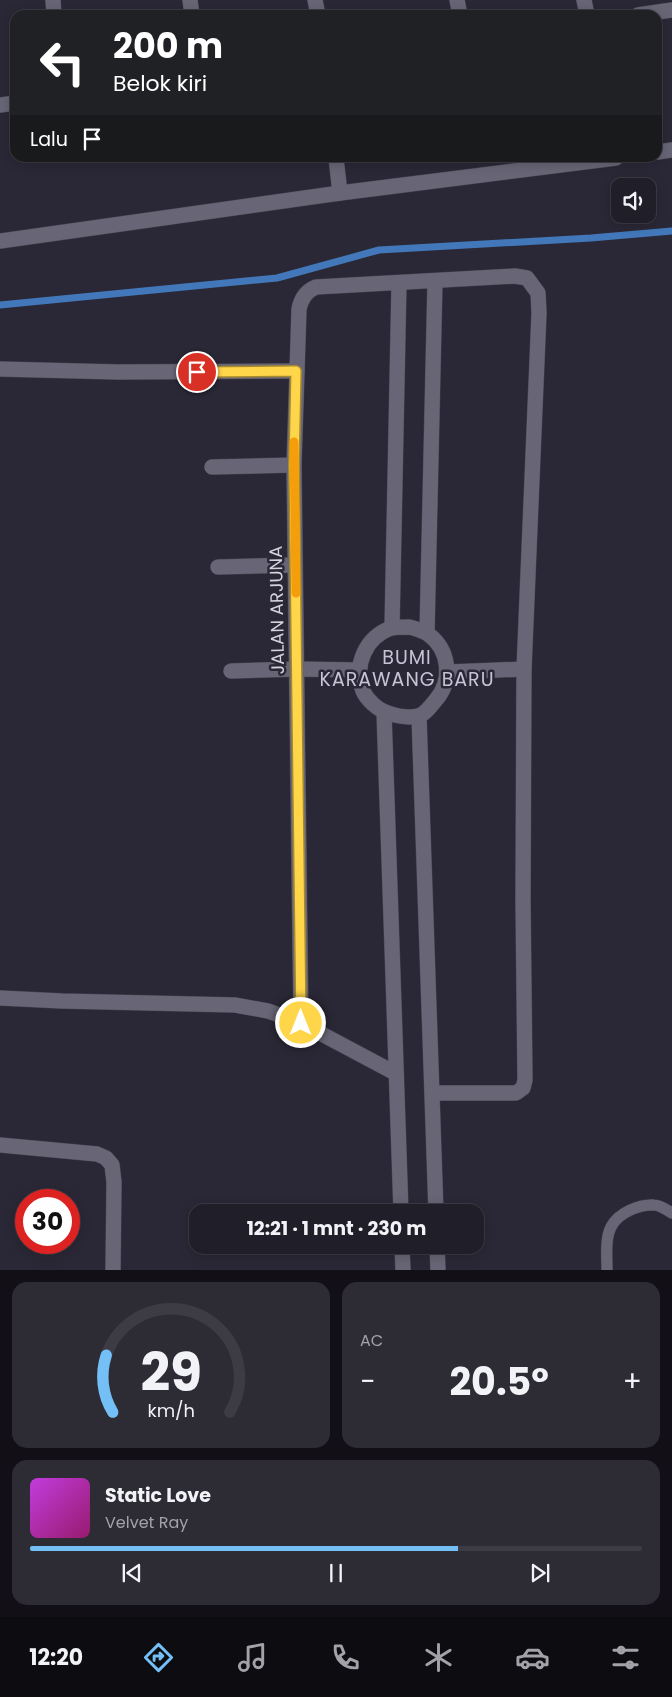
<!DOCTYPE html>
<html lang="id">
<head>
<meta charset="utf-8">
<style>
  body { margin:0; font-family:Poppins,sans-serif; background:#2d2b34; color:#f1f3f6; height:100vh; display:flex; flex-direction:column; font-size:19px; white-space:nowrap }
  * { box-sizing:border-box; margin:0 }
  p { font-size:16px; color:#a2a2a8 }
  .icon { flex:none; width:28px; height:28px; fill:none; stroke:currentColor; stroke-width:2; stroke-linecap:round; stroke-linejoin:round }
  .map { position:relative; height:1270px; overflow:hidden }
  .details { display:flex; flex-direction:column; gap:12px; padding:12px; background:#121016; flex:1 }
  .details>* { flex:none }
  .hud { position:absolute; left:10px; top:10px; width:652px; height:152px; border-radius:15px; box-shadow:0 2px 12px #0003,0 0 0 1px #3d3c45; background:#202124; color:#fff; overflow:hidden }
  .tools { position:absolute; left:611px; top:178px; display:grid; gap:10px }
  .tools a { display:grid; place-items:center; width:45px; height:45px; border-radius:10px; background:#201e28; box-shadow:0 2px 12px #0003,0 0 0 1px #3d3c45; font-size:25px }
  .speed { position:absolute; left:15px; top:1189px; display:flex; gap:10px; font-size:25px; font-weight:700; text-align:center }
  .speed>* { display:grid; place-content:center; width:65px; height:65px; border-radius:50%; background:#201e28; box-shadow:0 2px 12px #0003,0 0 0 1px #3d3c45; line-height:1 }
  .speed .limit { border:8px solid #d22; background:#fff; color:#111 }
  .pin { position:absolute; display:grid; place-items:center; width:42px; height:42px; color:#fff; margin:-21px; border:2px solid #fff; border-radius:50%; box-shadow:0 1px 5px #0007 }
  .me { position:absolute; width:55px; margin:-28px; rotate:0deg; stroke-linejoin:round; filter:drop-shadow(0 0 4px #0008) }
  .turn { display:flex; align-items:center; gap:18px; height:105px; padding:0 20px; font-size:22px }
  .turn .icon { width:65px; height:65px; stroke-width:2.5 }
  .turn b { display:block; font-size:35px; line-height:42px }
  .then { display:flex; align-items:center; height:48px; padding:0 20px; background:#0003; gap:10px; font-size:19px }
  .big { font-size:38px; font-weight:700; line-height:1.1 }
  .details .tile { flex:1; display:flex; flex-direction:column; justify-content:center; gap:8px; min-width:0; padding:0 18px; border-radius:15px; background:#2d2b34 }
  .details .dial { align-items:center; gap:0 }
  .dial svg { height:130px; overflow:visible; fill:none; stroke:#3d3c45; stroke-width:7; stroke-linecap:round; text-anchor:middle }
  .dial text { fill:#f1f3f6; stroke:none }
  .song { display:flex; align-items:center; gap:15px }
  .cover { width:60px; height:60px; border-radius:8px; background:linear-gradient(135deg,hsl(290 70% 55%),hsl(320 70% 35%)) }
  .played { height:5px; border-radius:2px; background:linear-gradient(90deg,#74c0f6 70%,#3d3c45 70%) }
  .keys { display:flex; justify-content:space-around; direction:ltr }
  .heat { display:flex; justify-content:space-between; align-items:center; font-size:28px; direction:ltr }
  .details .tiles { flex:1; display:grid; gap:12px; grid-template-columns:1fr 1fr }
  .tile:last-child { grid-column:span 2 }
  .trip { position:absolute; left:189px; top:1204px; width:295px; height:50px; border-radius:15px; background:#201e28; box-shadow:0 2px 12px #0003,0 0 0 1px #3d3c45; font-weight:700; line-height:50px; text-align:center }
  .tab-bar { display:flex; height:80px; justify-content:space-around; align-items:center; background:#0d0c10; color:#a2a2a8 }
  .tab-bar .icon { width:35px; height:35px }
  .tab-bar .selected { color:#74c0f6 }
  .tab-bar b { font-size:22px; color:#f1f3f6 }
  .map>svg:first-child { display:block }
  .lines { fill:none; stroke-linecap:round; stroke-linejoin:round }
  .stream { stroke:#4278ba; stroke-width:7 }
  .lane-casing { stroke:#45444f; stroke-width:12 }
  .street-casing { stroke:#45444f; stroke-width:16 }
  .lane { stroke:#686676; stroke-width:11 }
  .street { stroke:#686676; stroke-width:15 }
  .route-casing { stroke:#a68a30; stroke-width:12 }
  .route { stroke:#ffd54a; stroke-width:9 }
  .slow { stroke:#f59e0b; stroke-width:9 }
  .labels { text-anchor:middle; stroke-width:5; stroke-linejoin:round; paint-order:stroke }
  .street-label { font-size:18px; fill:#d5d4dd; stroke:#2a2836 }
  .neighbourhood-label { font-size:19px; letter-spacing:1px; fill:#c6c3d6; stroke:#2a2836 }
</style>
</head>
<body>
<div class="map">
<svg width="672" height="1270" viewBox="0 0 672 1270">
  <rect width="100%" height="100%" fill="#2a2836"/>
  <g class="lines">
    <path class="stream" d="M0,305L277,278L379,250L591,238L672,231"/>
    <g class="lane-casing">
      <path id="lane" d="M607,1270C607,1256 605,1239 611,1227C618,1213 639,1204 654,1205C660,1205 667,1210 672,1213"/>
    </g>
    <g class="street-casing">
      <g id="street">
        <path d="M53,0L54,15"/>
        <path d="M190,0L192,15"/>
        <path d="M315,0L318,15"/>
        <path d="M457,0L460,15"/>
        <path d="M584,0L587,15"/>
        <path d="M638,15L672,10"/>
        <path d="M0,105L15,103"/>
        <path d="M658,152L672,150"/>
        <path d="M336,158L340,193"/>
        <path d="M0,241L340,193L616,158"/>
        <path d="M0,369L118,372L297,371"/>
        <path d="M212,467L294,465"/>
        <path d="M218,567L295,565"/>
        <path d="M410,627C416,629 423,631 428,634C450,650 453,681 435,701C431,706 424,715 418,716C409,718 397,716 388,713C378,710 367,700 363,691C353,665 366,637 391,628C397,627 404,627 410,627Z"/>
        <path d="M392,628L399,283"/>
        <path d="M427,633L435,281"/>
        <path d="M231,671L297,669L359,670"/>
        <path d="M448,672L524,669"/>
        <path d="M384,712L401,1212"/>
        <path d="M419,716L436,1212"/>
        <path d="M0,998L62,1001L235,1005L268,1011L301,1023L395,1073"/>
        <path d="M301,1023L294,465L299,309C301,299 306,291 316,287L515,276L527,278L538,293L539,313L524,669L523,900L525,1080L523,1088L516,1093H433"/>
        <path d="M0,1145L97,1154L106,1158L112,1165L114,1182L113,1270"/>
        <path d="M402,1245L403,1270"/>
        <path d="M437,1245L438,1270"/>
      </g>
    </g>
    <use href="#lane" class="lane"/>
    <use href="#street" class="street"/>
  </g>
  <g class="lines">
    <g class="route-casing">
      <path id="route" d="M197,372L296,371L294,465L301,1023"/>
    </g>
    <use href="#route" class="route"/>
    <path class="slow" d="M294,442L296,593"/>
  </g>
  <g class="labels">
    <g class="street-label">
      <text transform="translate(277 610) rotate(-91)" y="6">JALAN ARJUNA</text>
    </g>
    <g class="neighbourhood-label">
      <text x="407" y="664">BUMI<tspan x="407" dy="22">KARAWANG BARU</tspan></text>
    </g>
  </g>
</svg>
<div class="tools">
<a><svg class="icon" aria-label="sound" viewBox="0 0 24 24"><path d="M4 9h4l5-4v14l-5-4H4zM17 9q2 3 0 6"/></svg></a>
</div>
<div class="speed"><div class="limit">30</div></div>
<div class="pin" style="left:197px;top:372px;background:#d93025"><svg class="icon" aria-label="arrive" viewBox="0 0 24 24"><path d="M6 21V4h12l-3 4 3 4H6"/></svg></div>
<svg class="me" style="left:301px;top:1023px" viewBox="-20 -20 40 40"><circle r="17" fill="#ffd54a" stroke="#fff" stroke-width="3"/><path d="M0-11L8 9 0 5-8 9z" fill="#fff"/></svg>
<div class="trip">12:21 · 1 mnt · 230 m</div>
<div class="hud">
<div class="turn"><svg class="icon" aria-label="left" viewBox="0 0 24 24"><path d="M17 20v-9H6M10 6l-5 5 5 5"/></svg><div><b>200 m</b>Belok kiri</div></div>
<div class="then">Lalu<svg class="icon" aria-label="arrive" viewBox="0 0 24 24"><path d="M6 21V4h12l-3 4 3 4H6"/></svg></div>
</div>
</div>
<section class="details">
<div class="tiles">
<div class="tile dial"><svg viewBox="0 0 100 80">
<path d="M14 69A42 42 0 1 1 86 69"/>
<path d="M14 69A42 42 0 0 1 10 34" stroke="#74c0f6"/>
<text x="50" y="56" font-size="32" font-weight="700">29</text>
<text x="50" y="72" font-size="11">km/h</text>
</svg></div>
<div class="tile"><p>AC</p>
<div class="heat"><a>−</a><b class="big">20.5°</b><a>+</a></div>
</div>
<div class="tile">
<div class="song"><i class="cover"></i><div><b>Static Love</b><p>Velvet Ray</p></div></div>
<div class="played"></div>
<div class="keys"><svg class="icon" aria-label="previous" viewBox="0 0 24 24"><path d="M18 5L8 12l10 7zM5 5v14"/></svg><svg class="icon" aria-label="pause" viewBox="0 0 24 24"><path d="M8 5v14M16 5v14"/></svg><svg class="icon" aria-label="next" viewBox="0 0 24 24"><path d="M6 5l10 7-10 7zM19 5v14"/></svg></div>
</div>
</div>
</section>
<nav class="tab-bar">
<b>12:20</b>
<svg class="icon selected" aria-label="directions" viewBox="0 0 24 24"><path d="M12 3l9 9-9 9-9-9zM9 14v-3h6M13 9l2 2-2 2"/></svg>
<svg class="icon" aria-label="music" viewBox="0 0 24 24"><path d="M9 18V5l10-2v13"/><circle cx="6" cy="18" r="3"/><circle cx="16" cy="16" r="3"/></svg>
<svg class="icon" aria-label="phone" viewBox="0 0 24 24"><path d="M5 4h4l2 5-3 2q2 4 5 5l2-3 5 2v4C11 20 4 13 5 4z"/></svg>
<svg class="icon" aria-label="climate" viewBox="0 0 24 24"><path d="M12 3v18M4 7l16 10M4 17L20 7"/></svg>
<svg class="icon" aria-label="car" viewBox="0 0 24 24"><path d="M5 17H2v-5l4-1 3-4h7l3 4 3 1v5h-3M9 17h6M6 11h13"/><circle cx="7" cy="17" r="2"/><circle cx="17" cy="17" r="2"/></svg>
<svg class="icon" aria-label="filters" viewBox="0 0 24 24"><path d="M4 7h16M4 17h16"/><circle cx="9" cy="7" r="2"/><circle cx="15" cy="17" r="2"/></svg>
</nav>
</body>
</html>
